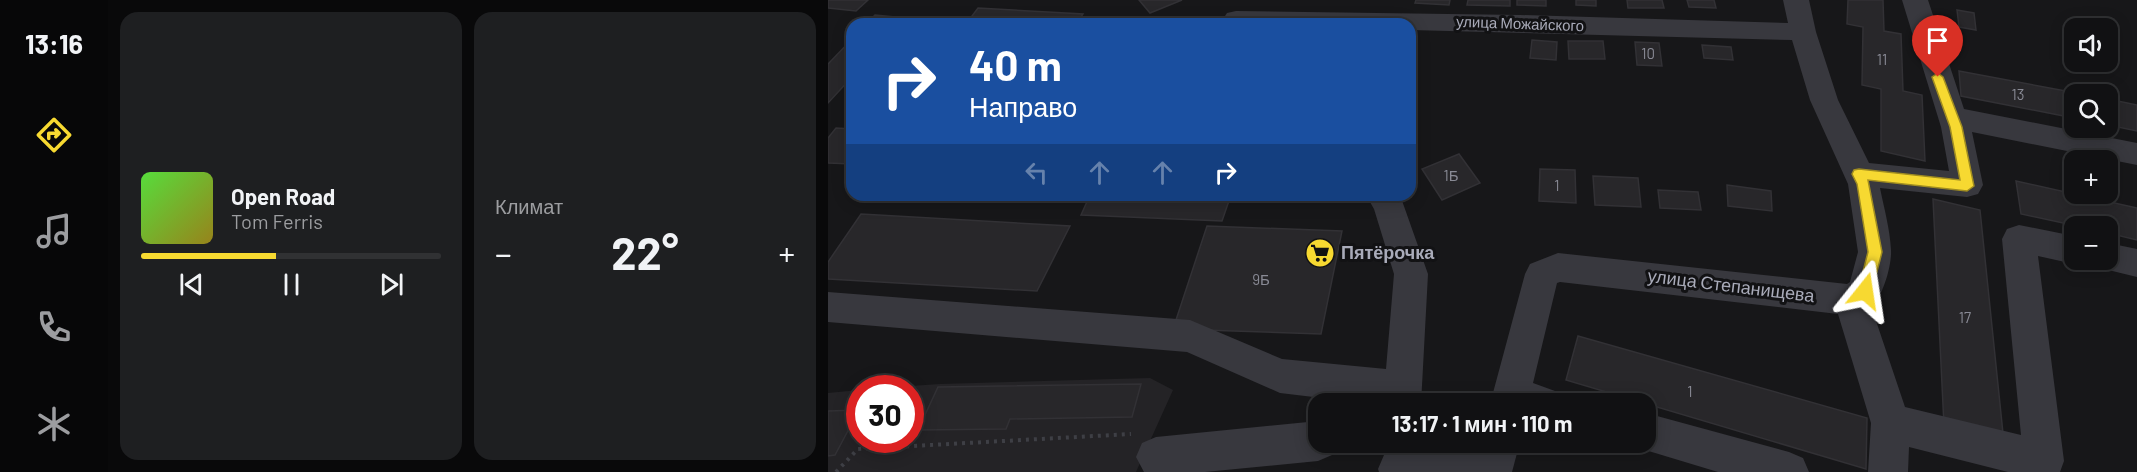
<!DOCTYPE html>
<html lang="ru">
<head>
<meta charset="utf-8">
<style>
  body { margin:0; font-family:Barlow,sans-serif; background:#1e1f21; color:#f1f3f6; height:100vh; display:flex; flex-direction:column; font-size:22px; white-space:nowrap }
  * { box-sizing:border-box; margin:0 }
  p { font-size:20px; color:#9c9da0 }
  .icon { flex:none; width:33px; height:33px; fill:none; stroke:currentColor; stroke-width:2; stroke-linecap:round; stroke-linejoin:round }
  .map { position:relative; flex:1; overflow:hidden }
  .side { display:flex; flex-direction:column; gap:12px; padding:12px; background:#09090a; width:720px }
  .side>* { flex:none }
  .banner { position:absolute; left:18px; top:18px; width:570px; height:183px; border-radius:18px; box-shadow:0 3px 15px #0003,0 0 0 2px #303133; background:#1a4fa0; color:#fff; overflow:hidden }
  .controls { position:absolute; left:1236px; top:18px; display:grid; gap:12px }
  .controls a { display:grid; place-items:center; width:54px; height:54px; border-radius:12px; background:#111113; box-shadow:0 3px 15px #0003,0 0 0 2px #303133; font-size:30px }
  .speed { position:absolute; left:18px; top:375px; display:flex; gap:12px; font-size:30px; font-weight:700; text-align:center }
  .speed>* { display:grid; place-content:center; width:78px; height:78px; border-radius:50%; background:#111113; box-shadow:0 3px 15px #0003,0 0 0 2px #303133; line-height:1 }
  .speed .limit { border:9px solid #d22; background:#fff; color:#111 }
  .pin { position:absolute; display:grid; place-items:center; width:51px; height:51px; color:#fff; margin:-62px -26px; border-radius:50% 50% 50% 0; rotate:-45deg; box-shadow:0 0 6px #0007 }
  .pin .icon { rotate:45deg }
  .me { position:absolute; width:66px; margin:-33px; rotate:15deg; stroke-linejoin:round; filter:drop-shadow(0 0 4px #0008) }
  .turn { display:flex; align-items:center; gap:21px; height:126px; padding:0 24px; font-size:27px }
  .turn .icon { width:78px; height:78px; stroke-width:2.5 }
  .turn b { display:block; font-size:42px; line-height:51px }
  .lanes { display:flex; align-items:center; height:57px; padding:0 24px; background:#0003; justify-content:center; gap:30px; direction:ltr }
  .lanes .off { opacity:.35 }
  .big { font-size:45px; font-weight:700; line-height:1.1 }
  .side .card { flex:1; display:flex; flex-direction:column; justify-content:center; gap:9px; min-width:0; padding:0 21px; border-radius:18px; background:#1e1f21 }
  .song { display:flex; align-items:center; gap:18px }
  .cover { width:72px; height:72px; border-radius:9px; background:linear-gradient(135deg,hsl(110 70% 55%),hsl(50 70% 35%)) }
  .played { height:6px; border-radius:3px; background:linear-gradient(90deg,#f7d931 45%,#303133 45%) }
  .keys { display:flex; justify-content:space-around; direction:ltr }
  .heat { display:flex; justify-content:space-between; align-items:center; font-size:33px; direction:ltr }
  .side .tiles { flex:1; display:grid; gap:12px; grid-template-columns:repeat(2,1fr) }
  .trip { position:absolute; left:480px; top:393px; width:348px; height:60px; border-radius:18px; background:#111113; box-shadow:0 3px 15px #0003,0 0 0 2px #303133; font-weight:700; line-height:60px; text-align:center }
  main { display:flex; flex:1; min-height:0 }
  .dock { display:flex; flex-direction:column; width:108px; justify-content:space-around; align-items:center; background:#070708; color:#9c9da0 }
  .dock .icon { width:42px; height:42px }
  .dock .selected { color:#f7d931 }
  .dock b { font-size:27px; color:#f1f3f6 }
  .map>svg:first-child { display:block }
  .built { fill:#242326 }
  .building { fill:#28272a; stroke:#323135; stroke-width:1.5 }
  .lines { fill:none; stroke-linecap:round; stroke-linejoin:round }
  .path { stroke:#3e3f45; stroke-width:4; stroke-dasharray:3 5; stroke-linecap:butt }
  .minor { fill:#38383e; fill-rule:evenodd }
  .route { fill:#f7d931; stroke:#a18d20; stroke-width:1.5 }
  .labels { text-anchor:middle; stroke-width:6; stroke-linejoin:round; paint-order:stroke }
  .far-street-label { font-size:15px; fill:#a9abb9; stroke:#121214 }
  .number-label { font-size:15px; fill:#898a95 }
  .poi-label { font-size:18px; font-weight:bold; fill:#a9abb9; stroke:#121214; text-anchor:start }
  .street-label { font-size:18px; fill:#a9abb9; stroke:#121214 }
</style>
</head>
<body>
<main>
<nav class="dock">
<b>13:16</b>
<svg class="icon selected" aria-label="directions" viewBox="0 0 24 24"><path d="M12 3l9 9-9 9-9-9zM9 14v-3h6M13 9l2 2-2 2"/></svg>
<svg class="icon" aria-label="music" viewBox="0 0 24 24"><path d="M9 18V5l10-2v13"/><circle cx="6" cy="18" r="3"/><circle cx="16" cy="16" r="3"/></svg>
<svg class="icon" aria-label="phone" viewBox="0 0 24 24"><path d="M5 4h4l2 5-3 2q2 4 5 5l2-3 5 2v4C11 20 4 13 5 4z"/></svg>
<svg class="icon" aria-label="climate" viewBox="0 0 24 24"><path d="M12 3v18M4 7l16 10M4 17L20 7"/></svg>
</nav>
<section class="side">
<div class="tiles">
<div class="card">
<div class="song"><i class="cover"></i><div><b>Open Road</b><p>Tom Ferris</p></div></div>
<div class="played"></div>
<div class="keys"><svg class="icon" aria-label="previous" viewBox="0 0 24 24"><path d="M18 5L8 12l10 7zM5 5v14"/></svg><svg class="icon" aria-label="pause" viewBox="0 0 24 24"><path d="M8 5v14M16 5v14"/></svg><svg class="icon" aria-label="next" viewBox="0 0 24 24"><path d="M6 5l10 7-10 7zM19 5v14"/></svg></div>
</div>
<div class="card"><p>Климат</p>
<div class="heat"><a>−</a><b class="big">22°</b><a>+</a></div>
</div>
</div>
</section>
<div class="map">
<svg width="1309" height="472" viewBox="0 0 1309 472">
  <rect width="100%" height="100%" fill="#171719"/>
  <path class="built" d="M322,378L345,390L308,472H0V393L31,390L32,440H82V388H53L112,384Z"/>
  <g class="building">
    <path d="M0,0H40L28,11L0,8Z"/>
    <path d="M311,0H354L322,13Z"/>
    <path d="M588,0H622L621,5L587,3Z"/>
    <path d="M640,0H682V6L639,5Z"/>
    <path d="M689,0H718V6L689,5Z"/>
    <path d="M748,0H768V6L748,5Z"/>
    <path d="M799,0H834L836,8H800Z"/>
    <path d="M859,0H886L888,8L861,7Z"/>
    <path d="M1020,0H1055L1056,31L1073,34L1075,91L1094,95L1097,161L1053,151V89L1034,85L1035,27L1019,24Z"/>
    <path d="M150,8L255,14L248,24H138Z"/>
    <path d="M1129,10L1146,13L1148,30L1131,27Z"/>
    <path d="M47,15L79,18L73,24H38Z"/>
    <path d="M24,39V77L0,103V64Z"/>
    <path d="M704,40L729,42L728,60L702,58Z"/>
    <path d="M740,41H775L777,59H741Z"/>
    <path d="M807,42L831,43L834,66L809,65Z"/>
    <path d="M874,45L903,47L905,60L876,58Z"/>
    <path d="M1131,71L1254,94H1246V118L1133,96Z"/>
    <path d="M1280,99L1309,105V131L1280,125Z"/>
    <path d="M8,128L24,129V164L0,163V138Z"/>
    <path d="M631,154L652,183L614,200L594,169Z"/>
    <path d="M712,169L747,170L748,203L711,201Z"/>
    <path d="M765,176L810,178L813,207L767,205Z"/>
    <path d="M1188,181L1309,208V240L1280,233V226H1249L1193,214Z"/>
    <path d="M899,185L943,191L944,211L900,206Z"/>
    <path d="M830,190L870,192L873,210L832,208Z"/>
    <path d="M262,195H403L394,221L253,215Z"/>
    <path d="M1105,199L1152,210L1176,443L1116,426Z"/>
    <path d="M33,214L242,226L209,291L0,279V262Z"/>
    <path d="M379,226L514,231L493,334L345,329Z"/>
    <path d="M750,336L1039,418L1038,469L738,380Z"/>
    <path d="M313,384L304,417L182,419L178,429L90,430L110,387Z"/>
    <path d="M31,410L7,455L0,456V411Z"/>
  </g>
  <g class="lines">
    <path class="path" d="M8,472L30,449L303,434"/>
    <g class="minor">
      <path d="M955,0H981L988,32L1010,100L1041,163L1121,171L1113,127L1074,0H1100L1136,109L1309,143V165L1144,132L1155,185L1150,194L1139,197L1052,188C1056,208 1062,229 1063,250C1064,264 1055,298 1043,306L1077,407L1193,435L1174,239L1179,229L1191,225L1246,236V260H1258L1246,264L1210,256L1236,461L1232,472H1180L1081,447L1080,472H1040L1043,423L1010,314L732,282L729,283L705,383L727,391L732,404H662L697,274L702,264L730,253L1019,284L1022,282L1030,252L1020,184L982,100L964,40L582,30V24H398L395,19L399,13L408,11L692,15L960,23Z"/>
      <path d="M538,195H572L600,274L593,404H544L452,393L359,352L0,322V292L362,320L454,359L558,369L566,274L546,209Z"/>
      <path d="M1280,243L1309,249V277L1268,267L1264,260H1280Z"/>
      <path d="M818,413L961,452L975,458L981,472H890L804,446L803,442H818Z"/>
      <path d="M490,421V442H509L504,455L490,461L377,472H316L308,457L314,443L328,437Z"/>
      <path d="M652,442H692L684,472H551L550,469L556,455L570,449L650,450Z"/>
    </g>
  </g>
  <path class="route" d="M1110,73L1115,77L1134,127L1146,186L1139,191L1040,180L1054,252L1044,291L1042,295L1037,297L1032,295L1030,291L1040,252L1029,184L1024,174L1026,170L1031,169L1132,180L1122,127L1104,77Z"/>
  <defs>
    <g id="supermarket-disc" transform="scale(1.5)"><circle r="9.5" fill="#f7d931" stroke="#121214"/><path d="M-6-5.5h2.5l.6 2H6L4.5 2H-2.5L-4.4-4H-6ZM-1.5 3.2a1.3 1.3 0 1 0 .1 0ZM3 3.2a1.3 1.3 0 1 0 .1 0Z" fill="#111"/></g>
  </defs>
  <g fill-rule="evenodd">
    <use href="#supermarket-disc" x="492" y="253"/>
  </g>
  <g class="labels">
    <g class="far-street-label">
      <text transform="translate(692 24) rotate(2)" y="5">улица Можайского</text>
    </g>
    <g class="number-label">
      <text x="820" y="59">10</text>
      <text x="1054" y="65">11</text>
      <text x="1190" y="100">13</text>
      <text x="623" y="181">1Б</text>
      <text x="729" y="191">1</text>
      <text x="433" y="285">9Б</text>
      <text x="1137" y="323">17</text>
      <text x="862" y="397">1</text>
    </g>
    <g class="poi-label">
      <text x="513" y="259">Пятёрочка</text>
    </g>
    <g class="street-label">
      <text transform="translate(903 286) rotate(7)" y="6">улица Степанищева</text>
    </g>
  </g>
</svg>
<div class="controls">
<a><svg class="icon" aria-label="sound" viewBox="0 0 24 24"><path d="M4 9h4l5-4v14l-5-4H4zM17 9q2 3 0 6"/></svg></a>
<a><svg class="icon" aria-label="search" viewBox="0 0 24 24"><circle cx="10" cy="10" r="6"/><path d="M15 15l6 6"/></svg></a>
<a>+</a>
<a>−</a>
</div>
<div class="speed"><div class="limit">30</div></div>
<div class="pin" style="left:1110px;top:77px;background:#d93025"><svg class="icon" aria-label="arrive" viewBox="0 0 24 24"><path d="M6 21V4h12l-3 4 3 4H6"/></svg></div>
<svg class="me" style="left:1037px;top:291px" viewBox="-20 -20 40 40"><path d="M0-17L14 15 0 8-14 15z" fill="#f7d931" stroke="#fff" stroke-width="4"/></svg>
<div class="trip">13:17 · 1 мин · 110 m</div>
<div class="banner">
<div class="turn"><svg class="icon" aria-label="right" viewBox="0 0 24 24"><path d="M7 20v-9h11M14 6l5 5-5 5"/></svg><div><b>40 m</b>Направо</div></div>
<div class="lanes"><svg class="icon off" aria-label="left" viewBox="0 0 24 24"><path d="M17 20v-9H6M10 6l-5 5 5 5"/></svg><svg class="icon off" aria-label="ahead" viewBox="0 0 24 24"><path d="M12 20V5M6 11l6-6 6 6"/></svg><svg class="icon off" aria-label="ahead" viewBox="0 0 24 24"><path d="M12 20V5M6 11l6-6 6 6"/></svg><svg class="icon" aria-label="right" viewBox="0 0 24 24"><path d="M7 20v-9h11M14 6l5 5-5 5"/></svg></div>
</div>
</div>
</main>
</body>
</html>
